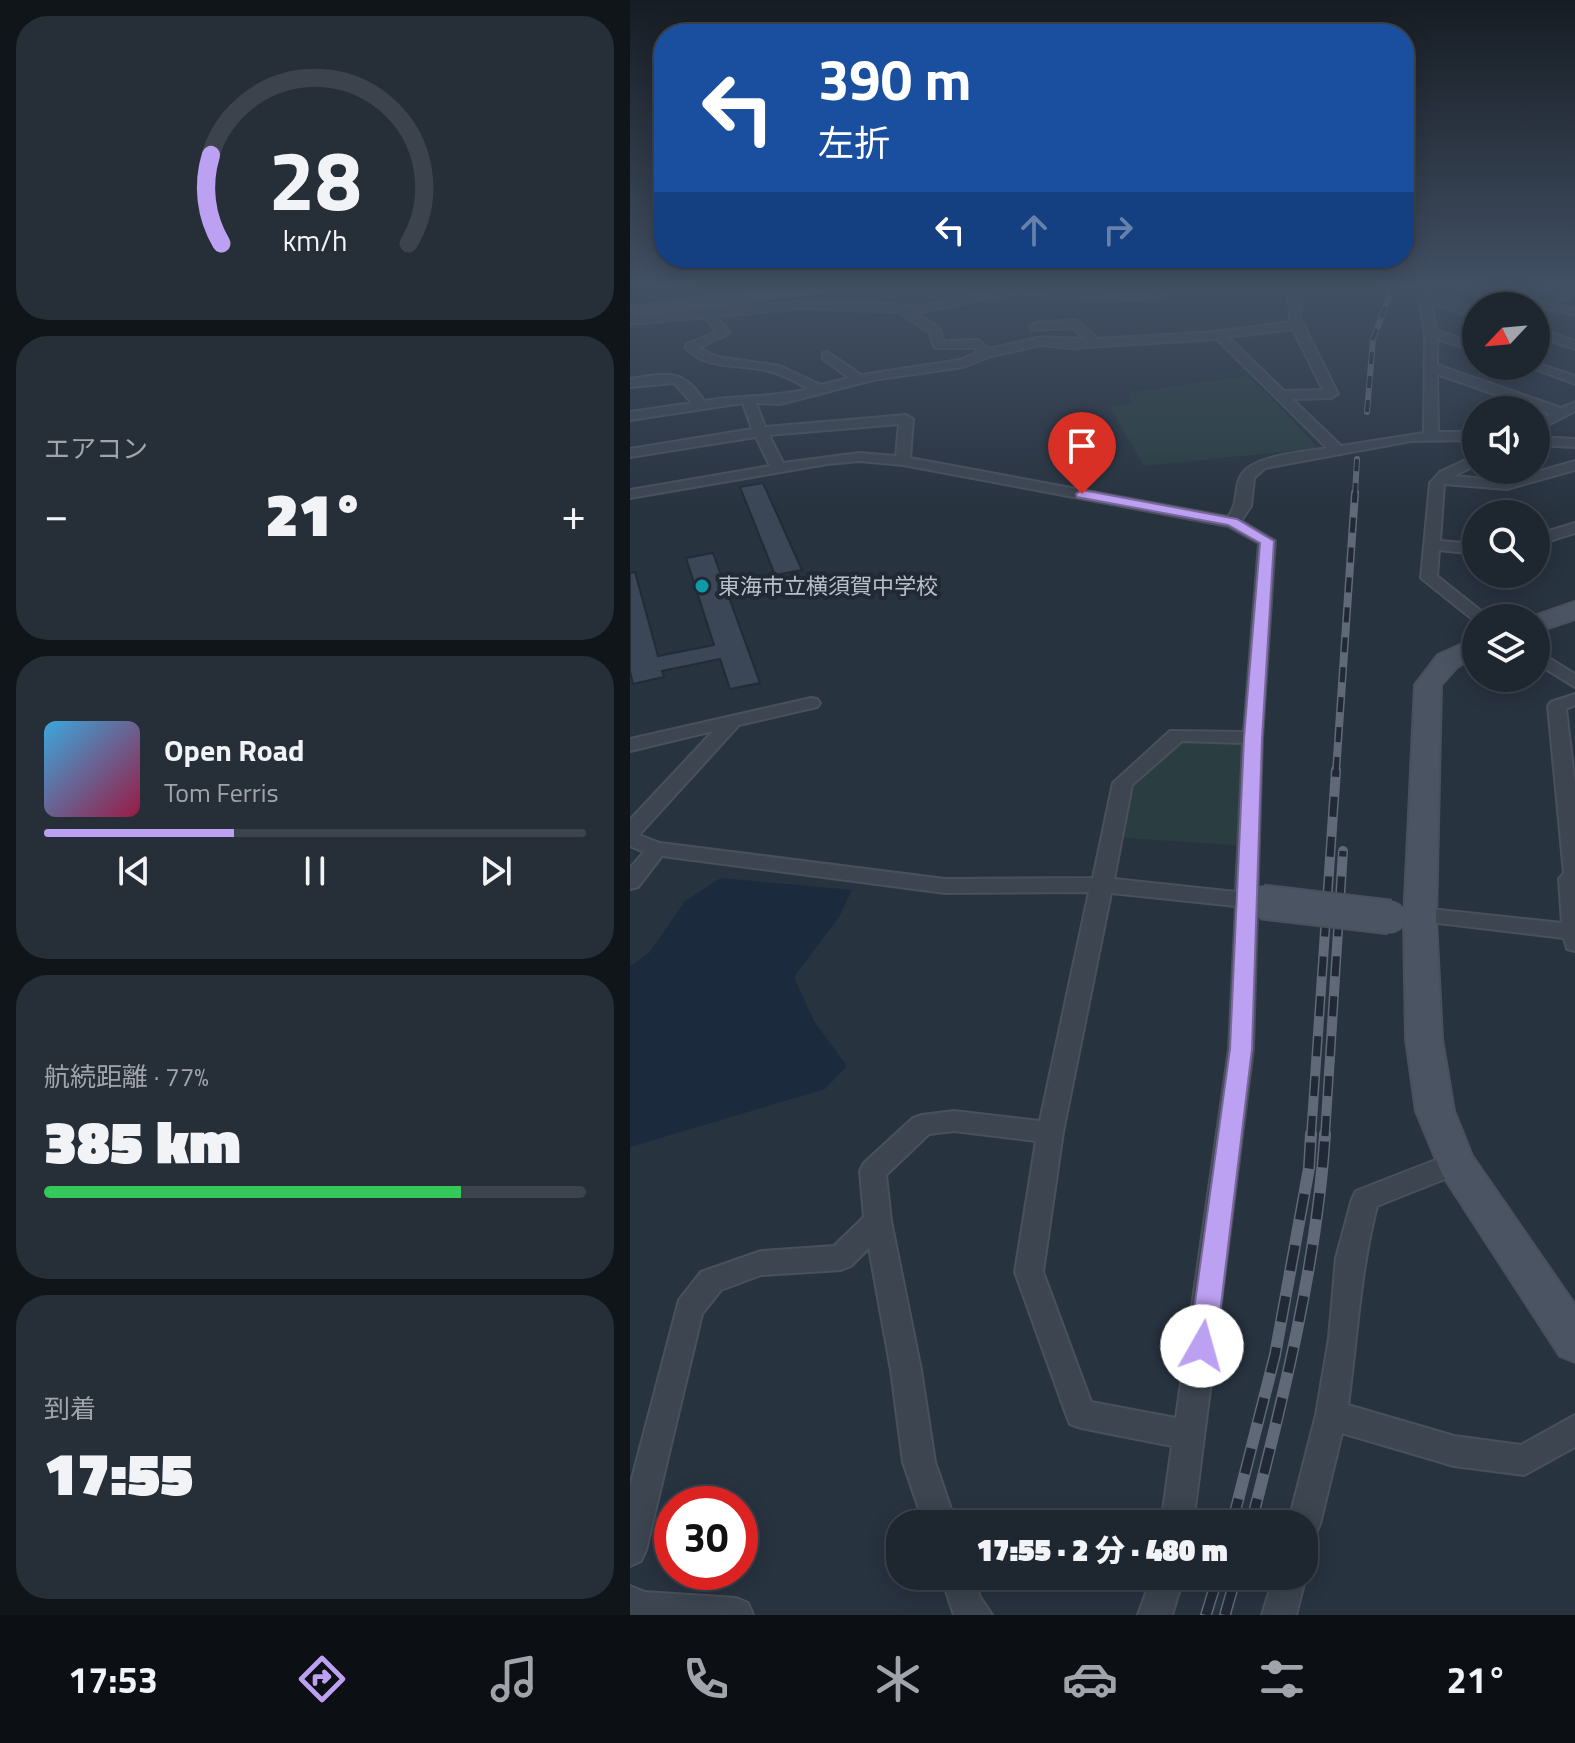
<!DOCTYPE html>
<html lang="ja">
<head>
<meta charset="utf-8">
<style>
  body { margin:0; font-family:"Titillium Web","Noto Sans JP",sans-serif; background:#262e38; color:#f1f3f6; height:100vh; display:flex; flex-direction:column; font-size:30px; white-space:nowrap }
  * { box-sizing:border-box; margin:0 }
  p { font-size:26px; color:#a1a5ab }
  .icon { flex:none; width:44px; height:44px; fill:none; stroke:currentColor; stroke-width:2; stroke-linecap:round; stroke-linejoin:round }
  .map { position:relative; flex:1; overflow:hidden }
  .sheet { display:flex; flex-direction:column; gap:16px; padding:16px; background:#10151a; width:630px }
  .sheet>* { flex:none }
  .top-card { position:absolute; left:24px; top:24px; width:760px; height:244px; border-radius:32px; box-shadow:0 4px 20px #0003,0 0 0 2px #3c434c; background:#1a4fa0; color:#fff; overflow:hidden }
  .needle { width:52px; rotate:244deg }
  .fabs { position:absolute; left:832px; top:292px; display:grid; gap:16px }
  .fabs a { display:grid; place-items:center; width:88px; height:88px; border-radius:50%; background:#1e2630; box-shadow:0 4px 20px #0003,0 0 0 2px #3c434c; font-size:40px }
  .speed { position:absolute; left:24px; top:1486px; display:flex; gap:16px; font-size:40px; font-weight:700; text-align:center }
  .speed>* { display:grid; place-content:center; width:104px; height:104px; border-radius:50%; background:#1e2630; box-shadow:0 4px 20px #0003,0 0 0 2px #3c434c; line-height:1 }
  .speed .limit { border:12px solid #d22; background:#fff; color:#111 }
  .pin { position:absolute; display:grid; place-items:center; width:68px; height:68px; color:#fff; margin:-82px -34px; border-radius:50% 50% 50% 0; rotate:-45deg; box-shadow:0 0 8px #0007 }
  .pin .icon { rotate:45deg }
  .me { position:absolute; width:88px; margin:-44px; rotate:7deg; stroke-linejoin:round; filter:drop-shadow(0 0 6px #0008) }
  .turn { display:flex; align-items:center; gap:28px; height:168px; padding:0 32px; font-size:36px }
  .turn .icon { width:104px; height:104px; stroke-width:2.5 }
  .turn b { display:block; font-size:56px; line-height:68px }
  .lanes { display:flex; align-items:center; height:76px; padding:0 32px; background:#0003; justify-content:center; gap:40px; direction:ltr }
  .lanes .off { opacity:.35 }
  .big { font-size:60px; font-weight:800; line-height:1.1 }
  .sheet .tile { flex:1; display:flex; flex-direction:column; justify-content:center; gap:12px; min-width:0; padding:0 28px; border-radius:32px; background:#262e38 }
  .sheet .dial { align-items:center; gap:0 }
  .dial svg { height:208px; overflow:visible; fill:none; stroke:#3c434c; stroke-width:7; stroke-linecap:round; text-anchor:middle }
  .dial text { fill:#f1f3f6; stroke:none }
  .song { display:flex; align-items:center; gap:24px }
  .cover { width:96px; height:96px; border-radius:12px; background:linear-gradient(135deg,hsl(200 70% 55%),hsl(340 70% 35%)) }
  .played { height:8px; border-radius:4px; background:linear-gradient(90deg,#bca0f2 35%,#3c434c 35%) }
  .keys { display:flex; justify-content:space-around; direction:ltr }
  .heat { display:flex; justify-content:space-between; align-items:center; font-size:44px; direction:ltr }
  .charge { height:12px; border-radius:6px; background:linear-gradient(90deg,#34c759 77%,#3c434c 0) }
  .trip { position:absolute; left:256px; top:1510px; width:432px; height:80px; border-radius:32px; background:#1e2630; box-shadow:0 4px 20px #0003,0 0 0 2px #3c434c; font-weight:800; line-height:80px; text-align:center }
  .tab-bar { display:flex; height:128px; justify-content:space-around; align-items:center; background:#0c0f13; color:#a1a5ab }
  .tab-bar .icon { width:56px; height:56px }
  .tab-bar .selected { color:#bca0f2 }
  .tab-bar b { font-size:36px; color:#f1f3f6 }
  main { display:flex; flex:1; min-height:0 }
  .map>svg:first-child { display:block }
  .green { fill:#2a3e41 }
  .water { fill:#1c2a3e }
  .building { fill:#3b4756; stroke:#232b37; stroke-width:2 }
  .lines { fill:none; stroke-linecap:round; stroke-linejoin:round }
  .street-casing { stroke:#49505c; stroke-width:4 }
  .secondary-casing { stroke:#49505c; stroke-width:4 }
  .street { fill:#3c4550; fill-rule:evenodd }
  .secondary { fill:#4b5463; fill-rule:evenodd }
  .rail-far3-casing { stroke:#5f6977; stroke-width:6 }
  .rail-far2-casing { stroke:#5f6977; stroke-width:8 }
  .rail-far1-casing { stroke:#5f6977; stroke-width:10 }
  .rail-casing { stroke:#5f6977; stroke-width:12 }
  .rail-far3 { stroke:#212935; stroke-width:4; stroke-dasharray:12; stroke-linecap:butt }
  .rail-far2 { stroke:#212935; stroke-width:5; stroke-dasharray:15; stroke-linecap:butt }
  .rail-far1 { stroke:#212935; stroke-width:7; stroke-dasharray:20; stroke-linecap:butt }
  .rail { stroke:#212935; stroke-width:9; stroke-dasharray:26; stroke-linecap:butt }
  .secondary-bridge-casing { stroke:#49505c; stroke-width:37; stroke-linecap:butt }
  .secondary-bridge { stroke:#4b5463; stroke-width:33 }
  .route { fill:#bca0f2; stroke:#7a689d; stroke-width:2 }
  .culture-dot { fill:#0f9aa8; stroke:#212935; stroke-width:3 }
  .labels { text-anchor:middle; stroke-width:8; stroke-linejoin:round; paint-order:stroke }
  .poi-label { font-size:22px; fill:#b9c0ca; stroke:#212935; text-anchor:start }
</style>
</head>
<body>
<main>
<section class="sheet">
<div class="tile dial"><svg viewBox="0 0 100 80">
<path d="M14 69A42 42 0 1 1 86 69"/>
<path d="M14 69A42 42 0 0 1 10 35" stroke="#bca0f2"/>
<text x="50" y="56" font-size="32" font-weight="700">28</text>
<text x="50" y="72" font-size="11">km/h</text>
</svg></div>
<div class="tile"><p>エアコン</p>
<div class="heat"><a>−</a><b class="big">21°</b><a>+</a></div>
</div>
<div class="tile">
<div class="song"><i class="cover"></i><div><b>Open Road</b><p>Tom Ferris</p></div></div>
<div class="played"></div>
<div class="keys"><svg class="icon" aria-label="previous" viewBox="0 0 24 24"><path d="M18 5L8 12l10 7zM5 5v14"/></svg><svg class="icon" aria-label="pause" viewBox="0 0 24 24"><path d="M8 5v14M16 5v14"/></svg><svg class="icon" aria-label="next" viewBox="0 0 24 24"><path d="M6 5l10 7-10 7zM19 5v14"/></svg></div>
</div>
<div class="tile"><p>航続距離 · 77%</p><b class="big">385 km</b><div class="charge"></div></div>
<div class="tile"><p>到着</p><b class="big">17:55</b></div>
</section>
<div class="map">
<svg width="945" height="1615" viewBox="0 0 945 1615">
  <rect width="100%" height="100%" fill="#283340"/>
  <g class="green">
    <path d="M615,376L636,392L688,448L514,466L480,407L502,404L498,393Z"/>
    <path d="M547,735L623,738L618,846L482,837L493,783Z"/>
  </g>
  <path class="water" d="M91,878L222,890L209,917L164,977L184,1021L217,1066L195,1089L0,1147V966L19,953L55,901Z"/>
  <g class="building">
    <path d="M133,483L172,570L145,575L110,487Z"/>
    <path d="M83,553L130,683L100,689L90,659L32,671L34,677L3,684L0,671V573L5,572L28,656L84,645L56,558Z"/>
  </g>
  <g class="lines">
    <g class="street-casing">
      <g id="street">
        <path d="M0,284H13L0,288Z"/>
        <path d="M79,284H91L108,307L170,302H236L289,307L384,287L510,294L555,284H577L510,300L384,293L285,313L308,327L314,341L348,340L359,349L412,337L455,339L443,328L402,330L400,327L406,323L446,320L468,339L585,332L660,322L659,300L654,284H666L671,300L670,318L708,394L701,398L662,399L711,446L794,433L795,333L788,297L794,294L846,309V317L801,303L807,331L846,343V351L807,339V365L931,408L945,402V411L906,431V422L921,414L807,374L808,432H846V440L781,441L635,468L624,478L621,506L611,521L645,541L632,738L623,1049L563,1524H531L542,1446L451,1428L440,1424L436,1414L385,1272L406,1141L324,1131L299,1134L256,1175L261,1221L291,1370L305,1462L326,1524H294L273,1462L261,1370L239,1248L221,1266L211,1270L131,1275L91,1290L72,1314L16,1550L11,1561L0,1566V1486L49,1300L71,1272L131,1251L204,1246L234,1217L230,1171L234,1163L283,1118L292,1115L324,1111L410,1121L459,892L315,893L32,856L8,887L0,889V868L14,852L0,846V820L83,731L0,751V739L181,698L187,699L190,703L187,707L109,725L9,835L30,843L315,879L463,878L483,783L540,731L614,732L629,543L598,526L273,465L229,461L197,464L0,498V490L140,466L126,437L0,457V449L122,429L113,403L0,420V412L62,403L44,383L0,387V379C35,374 53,367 74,401C110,395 144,398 178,389C165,381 152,374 138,371C109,363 76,371 55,347L57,344L87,332L76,319L78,317L0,324V316L97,308ZM170,308L272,312L274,316L299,332L305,348H345L348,352L330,360L231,375L197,352L193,353V359L219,378L191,385L150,366L88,357L69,348L100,333L88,319L90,316ZM663,329L693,390L654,391L598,337ZM587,339L697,448C675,452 625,455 612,474C603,487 610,501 598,517L280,458L283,419L276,415L135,427L126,403L150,404L243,380L333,367L361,356L412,345L440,348ZM269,424L266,456L229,453L153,463L139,435ZM552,741L613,743L606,892L484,879L502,785ZM481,893L606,906L599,1049L546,1418L461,1402L413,1272L433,1132Z"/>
        <path d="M938,284H945V290L938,299H930L928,297Z"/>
        <path d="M876,294L945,309V315L876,300L869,306H857L867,295Z"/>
        <path d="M906,328L945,341V349L906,336Z"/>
        <path d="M906,363L945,376V384L897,366H906Z"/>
        <path d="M906,437L945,439V447L906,445Z"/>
        <path d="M846,455V465L824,476L876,481L945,461V470L877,489L814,484L810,541L846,544V554L809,550L807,576L860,618H846V622L791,578L800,483L810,472Z"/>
        <path d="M945,523V533L906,545V535Z"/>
        <path d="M906,650L945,674V687L906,663Z"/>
        <path d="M945,694V705L936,709L945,785V951L937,949L934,938L783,920L780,915L783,910L791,908L932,923L929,879L934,873L918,706L921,702Z"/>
        <path d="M826,1152L835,1155L839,1163L835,1171L747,1206C730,1272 727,1339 718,1405L824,1436L891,1445L945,1415V1447L894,1475L824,1466L712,1433L690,1524L685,1535L674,1540V1524H658L686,1415L699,1338L706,1258L722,1199L726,1191Z"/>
        <path d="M674,1570L676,1576L666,1615H632L644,1576H674Z"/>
        <path d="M311,1576H343L350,1597L362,1615H324Z"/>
        <path d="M522,1576H554L542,1615H508Z"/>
        <path d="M0,1586L15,1592L106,1598L118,1603L123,1615H0Z"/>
      </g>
    </g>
    <g class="secondary-casing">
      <g id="secondary">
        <path d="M172,284H220L212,289L0,317V307Z"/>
        <path d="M945,602V619L906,632V618H899Z"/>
        <path d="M846,638V655L827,667L811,685L806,920L812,1039L824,1111L842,1156L945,1305V1362L930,1356L812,1174L786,1111L776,1039L774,920L785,685L808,655Z"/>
      </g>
    </g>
    <use href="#street" class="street"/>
    <use href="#secondary" class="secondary"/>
    <g class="rail-far3-casing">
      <g id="rail-far3">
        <path d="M737,412L743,339L764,284"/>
        <path d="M725,495L727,459"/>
      </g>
    </g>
    <g class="rail-far2-casing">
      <path id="rail-far2" d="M706,772L725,493"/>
    </g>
    <g class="rail-far1-casing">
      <g id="rail-far1">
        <path d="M681,1136L706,770"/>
        <path d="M695,1136L713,851"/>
      </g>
    </g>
    <g class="rail-casing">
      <g id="rail">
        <path d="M602,1524L645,1355L679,1168L681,1134"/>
        <path d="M621,1524C653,1399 687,1263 695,1134"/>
        <path d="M576,1615L588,1576"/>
        <path d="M595,1615L606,1576"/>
      </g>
    </g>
    <use href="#rail-far3" class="rail-far3"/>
    <use href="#rail-far2" class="rail-far2"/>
    <use href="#rail-far1" class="rail-far1"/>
    <use href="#rail" class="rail"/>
    <g class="secondary-bridge-casing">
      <path id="secondary-bridge" d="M632,902L760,917"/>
    </g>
    <use href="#secondary-bridge" class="secondary-bridge"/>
  </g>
  <linearGradient id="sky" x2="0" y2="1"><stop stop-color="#161c23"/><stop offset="0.56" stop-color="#425064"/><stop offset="1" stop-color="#425064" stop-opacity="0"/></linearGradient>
  <rect width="945" height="510" fill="url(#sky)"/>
  <path class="route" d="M452,490L607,519L644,541L632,738L622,1049L586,1346L582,1354L572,1358L563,1354L559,1346L600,1049L614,738L630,543L598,525L447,497L446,494Z"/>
  <circle class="culture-dot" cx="72" cy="586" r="8"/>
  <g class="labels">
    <g class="poi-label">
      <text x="88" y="594">東海市立横須賀中学校</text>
    </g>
  </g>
</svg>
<div class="fabs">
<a><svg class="needle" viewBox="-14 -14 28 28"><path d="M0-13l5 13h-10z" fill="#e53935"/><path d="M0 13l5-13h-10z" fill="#a1a5ab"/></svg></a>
<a><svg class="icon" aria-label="sound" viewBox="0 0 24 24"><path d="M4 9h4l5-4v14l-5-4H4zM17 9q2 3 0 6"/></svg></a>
<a><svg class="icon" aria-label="search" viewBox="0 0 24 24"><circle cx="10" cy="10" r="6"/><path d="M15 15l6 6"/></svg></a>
<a><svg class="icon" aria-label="layers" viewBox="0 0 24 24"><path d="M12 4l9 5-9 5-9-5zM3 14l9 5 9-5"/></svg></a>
</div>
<div class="speed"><div class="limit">30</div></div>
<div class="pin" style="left:452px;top:494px;background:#d93025"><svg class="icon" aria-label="arrive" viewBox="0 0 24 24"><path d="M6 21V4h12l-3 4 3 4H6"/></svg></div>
<svg class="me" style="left:572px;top:1346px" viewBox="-20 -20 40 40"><circle r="19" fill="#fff"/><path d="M0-13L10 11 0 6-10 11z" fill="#bca0f2"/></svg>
<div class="trip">17:55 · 2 分 · 480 m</div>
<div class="top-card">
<div class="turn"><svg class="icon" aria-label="left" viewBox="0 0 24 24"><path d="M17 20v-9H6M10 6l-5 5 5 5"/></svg><div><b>390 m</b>左折</div></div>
<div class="lanes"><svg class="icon" aria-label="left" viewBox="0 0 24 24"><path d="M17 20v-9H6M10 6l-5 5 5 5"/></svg><svg class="icon off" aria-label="ahead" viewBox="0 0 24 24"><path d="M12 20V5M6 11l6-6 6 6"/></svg><svg class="icon off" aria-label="right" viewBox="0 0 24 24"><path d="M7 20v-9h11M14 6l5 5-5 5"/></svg></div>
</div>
</div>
</main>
<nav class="tab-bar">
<b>17:53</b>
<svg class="icon selected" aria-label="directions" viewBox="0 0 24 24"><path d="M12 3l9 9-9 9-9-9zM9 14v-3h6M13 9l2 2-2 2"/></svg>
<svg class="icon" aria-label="music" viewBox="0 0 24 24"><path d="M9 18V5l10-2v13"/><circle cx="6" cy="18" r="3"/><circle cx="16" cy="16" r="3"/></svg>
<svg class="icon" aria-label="phone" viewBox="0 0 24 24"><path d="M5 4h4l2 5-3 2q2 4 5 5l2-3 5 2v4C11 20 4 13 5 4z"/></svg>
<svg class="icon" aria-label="climate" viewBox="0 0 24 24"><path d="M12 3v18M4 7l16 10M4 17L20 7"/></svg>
<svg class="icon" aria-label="car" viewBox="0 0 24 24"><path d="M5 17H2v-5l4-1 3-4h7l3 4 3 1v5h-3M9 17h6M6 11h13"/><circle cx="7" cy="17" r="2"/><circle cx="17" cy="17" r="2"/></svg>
<svg class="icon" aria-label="filters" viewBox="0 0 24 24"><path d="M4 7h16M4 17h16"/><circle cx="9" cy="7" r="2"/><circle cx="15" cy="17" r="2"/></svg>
<b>21°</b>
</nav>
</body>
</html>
